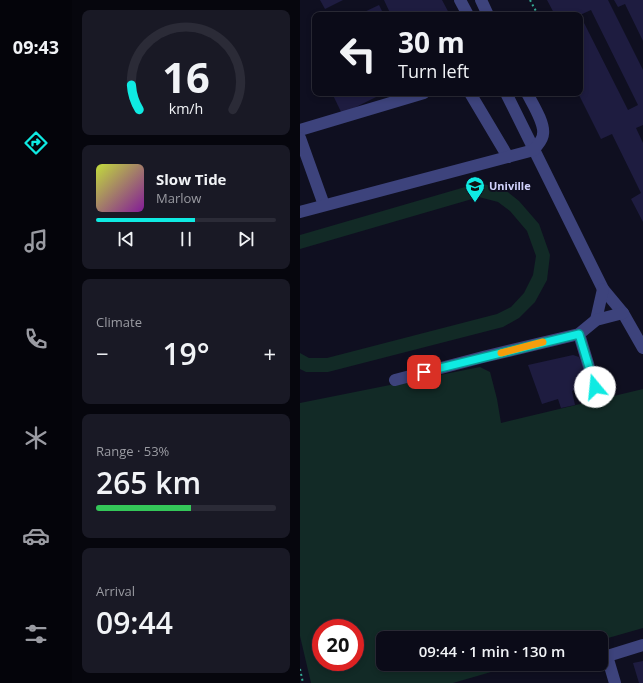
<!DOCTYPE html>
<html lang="en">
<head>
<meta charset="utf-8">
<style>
  body { margin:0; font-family:"Open Sans",sans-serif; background:#191925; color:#f1f3f6; height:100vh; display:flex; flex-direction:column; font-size:15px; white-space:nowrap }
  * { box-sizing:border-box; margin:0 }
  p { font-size:13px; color:#9a9ba2 }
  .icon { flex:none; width:22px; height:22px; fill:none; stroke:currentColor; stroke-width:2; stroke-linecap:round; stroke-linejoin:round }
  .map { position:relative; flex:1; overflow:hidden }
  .sheet { display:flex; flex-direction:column; gap:10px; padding:10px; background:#06060d; width:228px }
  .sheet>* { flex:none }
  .top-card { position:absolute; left:12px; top:12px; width:271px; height:84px; border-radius:8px; box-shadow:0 2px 6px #0003,0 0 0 1px #2b2b37; background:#0b0b18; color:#f1f3f6; overflow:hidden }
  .speed { position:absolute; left:12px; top:619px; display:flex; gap:8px; font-size:20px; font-weight:700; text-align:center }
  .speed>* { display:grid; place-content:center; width:52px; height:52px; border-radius:50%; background:#0b0b18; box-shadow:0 2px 6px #0003,0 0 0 1px #2b2b37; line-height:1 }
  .speed .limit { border:6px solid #d22; background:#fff; color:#111 }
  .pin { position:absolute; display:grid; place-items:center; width:34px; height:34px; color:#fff; margin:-17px; border-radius:8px; box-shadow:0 2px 6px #0006 }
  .me { position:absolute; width:44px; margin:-22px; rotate:343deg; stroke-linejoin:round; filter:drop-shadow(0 0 3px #0008) }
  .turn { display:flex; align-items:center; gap:14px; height:84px; padding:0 20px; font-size:18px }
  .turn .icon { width:52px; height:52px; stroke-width:2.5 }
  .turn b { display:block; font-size:28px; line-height:34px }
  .big { font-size:30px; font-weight:600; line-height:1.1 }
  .sheet .card { flex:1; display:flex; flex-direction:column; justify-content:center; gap:6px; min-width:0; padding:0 14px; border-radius:8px; background:#191925 }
  .sheet .dial { align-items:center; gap:0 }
  .dial svg { height:104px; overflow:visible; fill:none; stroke:#2b2b37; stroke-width:7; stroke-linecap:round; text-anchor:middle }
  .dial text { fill:#f1f3f6; stroke:none }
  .song { display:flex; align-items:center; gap:12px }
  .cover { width:48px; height:48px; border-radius:6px; background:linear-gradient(135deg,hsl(70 70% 55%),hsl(290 70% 35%)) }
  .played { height:4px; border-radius:2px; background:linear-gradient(90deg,#0feae2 55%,#2b2b37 55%) }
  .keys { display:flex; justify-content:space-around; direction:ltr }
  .heat { display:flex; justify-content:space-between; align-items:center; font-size:22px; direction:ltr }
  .charge { height:6px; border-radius:3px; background:linear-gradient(90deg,#34c759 53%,#2b2b37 0) }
  .trip { position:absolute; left:76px; top:631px; width:232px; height:40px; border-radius:8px; background:#0b0b18; box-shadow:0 2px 6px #0003,0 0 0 1px #2b2b37; font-weight:600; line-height:40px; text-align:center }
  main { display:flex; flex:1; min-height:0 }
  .dock { display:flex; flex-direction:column; width:72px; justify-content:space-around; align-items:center; background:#04040a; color:#9a9ba2 }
  .dock .icon { width:28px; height:28px }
  .dock .on { color:#0feae2 }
  .dock b { font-size:18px; color:#f1f3f6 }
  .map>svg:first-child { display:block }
  .green { fill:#122a26; fill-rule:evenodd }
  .building { fill:#1e1c40; fill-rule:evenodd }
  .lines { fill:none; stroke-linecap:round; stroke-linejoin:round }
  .path { stroke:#36ab94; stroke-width:2; stroke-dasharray:2 3; stroke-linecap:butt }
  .minor { stroke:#3d437c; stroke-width:12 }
  .route-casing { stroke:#0a9893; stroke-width:10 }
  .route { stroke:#0feae2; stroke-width:7 }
  .slow { stroke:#f59e0b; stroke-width:7 }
  .labels { text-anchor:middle; stroke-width:4; stroke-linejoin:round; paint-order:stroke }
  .poi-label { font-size:11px; font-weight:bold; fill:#d1d2fc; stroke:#0f0f20; text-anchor:start }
</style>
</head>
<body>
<main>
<nav class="dock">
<b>09:43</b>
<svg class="icon on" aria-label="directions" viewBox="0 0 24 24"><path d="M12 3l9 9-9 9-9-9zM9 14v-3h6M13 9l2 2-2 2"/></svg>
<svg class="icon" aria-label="music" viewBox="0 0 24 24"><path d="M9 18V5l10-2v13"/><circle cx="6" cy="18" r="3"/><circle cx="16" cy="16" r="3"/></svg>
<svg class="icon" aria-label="phone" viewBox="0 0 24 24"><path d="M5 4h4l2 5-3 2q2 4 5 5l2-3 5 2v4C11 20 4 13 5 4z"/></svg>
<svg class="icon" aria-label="climate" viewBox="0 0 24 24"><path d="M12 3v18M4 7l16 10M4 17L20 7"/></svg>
<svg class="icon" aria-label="car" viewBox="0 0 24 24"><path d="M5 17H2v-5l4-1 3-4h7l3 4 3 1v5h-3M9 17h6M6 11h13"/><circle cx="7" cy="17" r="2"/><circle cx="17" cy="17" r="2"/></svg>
<svg class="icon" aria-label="filters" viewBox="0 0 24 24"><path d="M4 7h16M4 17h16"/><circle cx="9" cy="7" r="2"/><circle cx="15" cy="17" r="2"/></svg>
</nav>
<section class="sheet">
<div class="card dial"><svg viewBox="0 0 100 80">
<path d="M14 69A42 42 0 1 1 86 69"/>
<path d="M14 69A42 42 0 0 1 8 50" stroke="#0feae2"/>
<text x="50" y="56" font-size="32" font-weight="700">16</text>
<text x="50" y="72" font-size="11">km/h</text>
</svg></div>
<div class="card">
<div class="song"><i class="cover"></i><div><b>Slow Tide</b><p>Marlow</p></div></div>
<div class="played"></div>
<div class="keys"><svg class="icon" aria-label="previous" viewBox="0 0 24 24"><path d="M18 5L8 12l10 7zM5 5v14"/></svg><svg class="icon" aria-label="pause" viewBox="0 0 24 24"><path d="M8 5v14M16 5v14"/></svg><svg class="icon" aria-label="next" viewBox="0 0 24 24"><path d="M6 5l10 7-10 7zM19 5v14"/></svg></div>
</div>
<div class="card"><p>Climate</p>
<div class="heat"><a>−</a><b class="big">19°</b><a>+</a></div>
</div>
<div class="card"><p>Range · 53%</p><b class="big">265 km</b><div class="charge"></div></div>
<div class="card"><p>Arrival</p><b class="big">09:44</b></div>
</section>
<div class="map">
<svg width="343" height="683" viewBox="0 0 343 683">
  <rect width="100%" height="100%" fill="#0f0f20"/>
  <g class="green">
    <path d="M179,183L204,189L219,201L239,224L250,255L247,280L235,302L219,318L203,327L28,372H6L0,369V353L9,358H27L197,314L211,307L224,293L233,275L236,256L227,231L210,211L198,202L179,197L0,249V235Z"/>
    <path d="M180,367L190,372L197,399L201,423L343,389V628L301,640V638H83V664H219L153,683H11L0,636V403ZM21,628H55V662H21Z"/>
  </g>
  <g class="building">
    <path d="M20,0H43L25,9Z"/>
    <path d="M84,0H142L150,15H91Z"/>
    <path d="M247,0H308L343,70V125L336,128L343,143V222L331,199L341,193L312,134L301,139L278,93H280V15H255ZM291,10L338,105L328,110L280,15Z"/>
    <path d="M314,0H343V41L325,4L318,7Z"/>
    <path d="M79,5L84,15H58Z"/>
    <path d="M32,93H84L42,114Z"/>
    <path d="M273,355L279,357L282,364L287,387L272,391L275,405L261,408L258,399L242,404L228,365Z"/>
    <path d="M343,661V683H339L333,663Z"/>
  </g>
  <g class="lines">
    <g class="path">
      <path d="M230,0L238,15"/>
      <path d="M0,669L3,683"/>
    </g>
    <g class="minor">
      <path d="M160,0L168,15"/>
      <path d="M181,0L188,15"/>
      <path d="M170,93L208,157"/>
      <path d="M206,93L303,289L323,313L343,348"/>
      <path d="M0,130L124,93"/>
      <path d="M0,138L24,205"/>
      <path d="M0,212L234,150C237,145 243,140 243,134C245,123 232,103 227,93"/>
      <path d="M296,320L303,289"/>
      <path d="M279,334L295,387"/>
      <path d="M95,380L183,357L279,334L296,320L323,313"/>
      <path d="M307,656L315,683"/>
      <path d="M301,658L343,645"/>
      <path d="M279,664H280"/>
    </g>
  </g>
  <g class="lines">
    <g class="route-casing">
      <path id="route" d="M124,372L279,334L295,387"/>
    </g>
    <use href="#route" class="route"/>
    <path class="slow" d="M201,353L243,342"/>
  </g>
  <defs>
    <g id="university-pin" transform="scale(1)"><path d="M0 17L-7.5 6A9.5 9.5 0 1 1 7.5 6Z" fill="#0feae2" stroke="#0f0f20"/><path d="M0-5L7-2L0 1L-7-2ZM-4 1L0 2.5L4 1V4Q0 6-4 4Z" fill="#111"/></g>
  </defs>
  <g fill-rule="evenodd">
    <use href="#university-pin" x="175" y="186"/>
  </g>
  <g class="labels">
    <g class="poi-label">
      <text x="189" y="190">Univille</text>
    </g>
  </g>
</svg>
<div class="speed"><div class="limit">20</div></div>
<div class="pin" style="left:124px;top:372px;background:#d93025"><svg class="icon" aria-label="arrive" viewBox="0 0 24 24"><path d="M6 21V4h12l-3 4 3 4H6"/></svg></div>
<svg class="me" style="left:295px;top:387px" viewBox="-20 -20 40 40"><circle r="19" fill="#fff"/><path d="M0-13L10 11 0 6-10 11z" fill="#0feae2"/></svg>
<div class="trip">09:44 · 1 min · 130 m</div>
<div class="top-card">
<div class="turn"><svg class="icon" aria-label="left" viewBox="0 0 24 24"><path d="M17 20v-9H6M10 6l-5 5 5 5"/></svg><div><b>30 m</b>Turn left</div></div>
</div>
</div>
</main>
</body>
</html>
